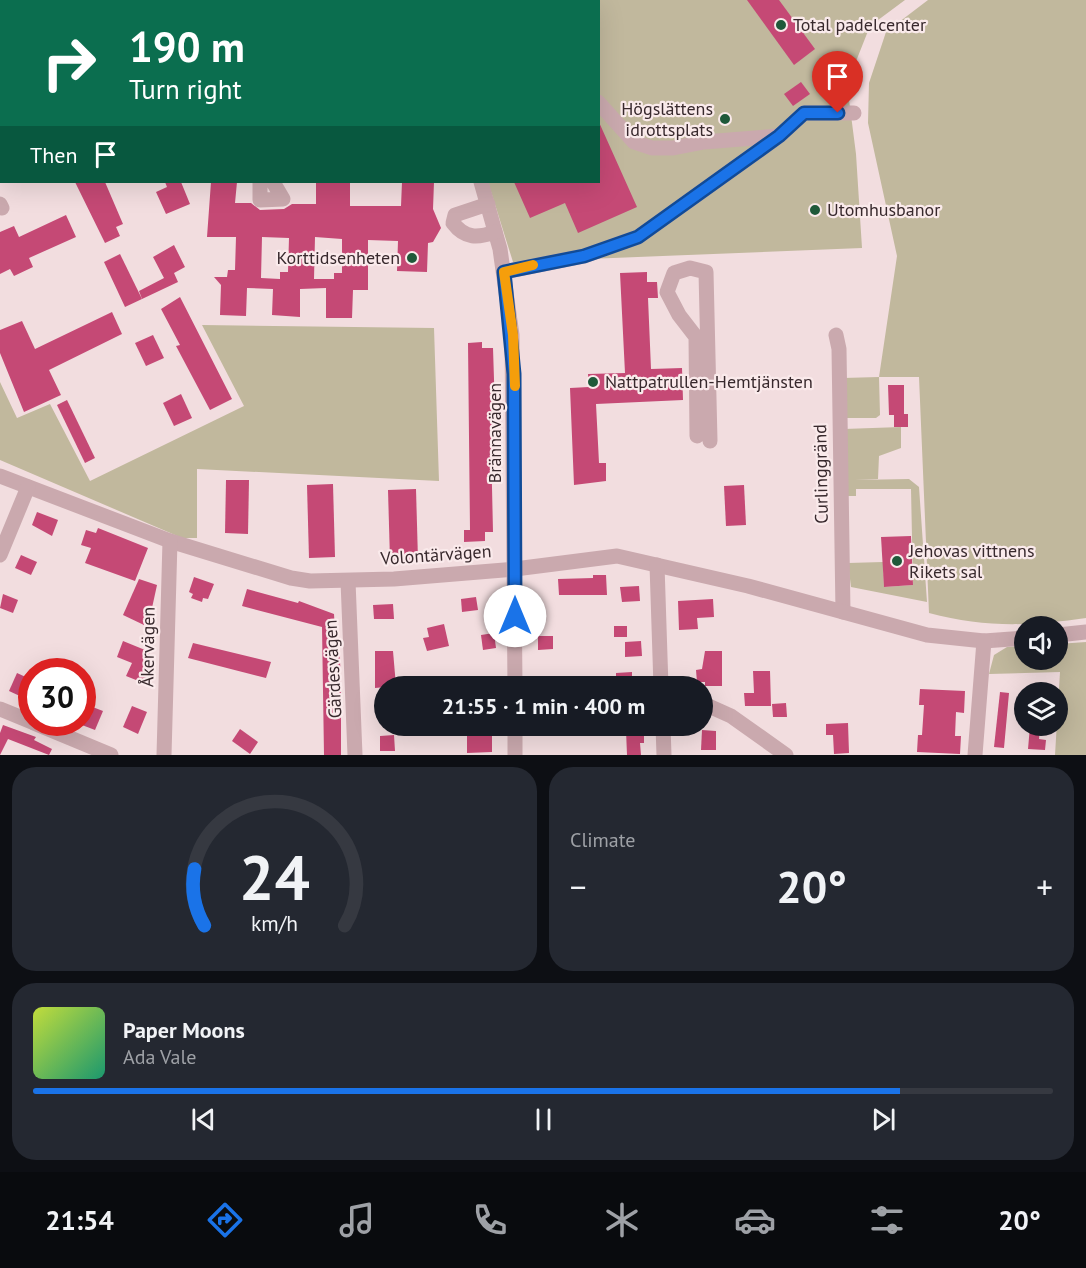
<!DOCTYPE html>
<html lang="en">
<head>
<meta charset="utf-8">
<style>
  body { margin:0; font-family:"PT Sans",sans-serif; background:#242831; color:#f1f3f6; height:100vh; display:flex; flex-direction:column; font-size:22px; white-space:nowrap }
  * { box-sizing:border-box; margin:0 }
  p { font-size:20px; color:#9ea1a6 }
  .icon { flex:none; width:33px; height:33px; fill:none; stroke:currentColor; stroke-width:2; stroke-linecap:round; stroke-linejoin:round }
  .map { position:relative; height:755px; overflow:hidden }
  .sheet { display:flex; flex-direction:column; gap:12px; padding:12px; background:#0d0f14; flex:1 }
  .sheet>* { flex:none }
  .hud { position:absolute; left:0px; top:0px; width:600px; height:183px; box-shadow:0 6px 24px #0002; background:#0b6e4f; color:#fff; overflow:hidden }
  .fabs { position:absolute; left:1014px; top:616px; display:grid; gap:12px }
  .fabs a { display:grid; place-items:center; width:54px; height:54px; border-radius:50%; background:#171b24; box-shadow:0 6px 24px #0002; font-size:30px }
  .speed { position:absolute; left:18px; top:658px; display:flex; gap:12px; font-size:30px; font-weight:700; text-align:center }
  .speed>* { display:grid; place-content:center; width:78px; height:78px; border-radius:50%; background:#171b24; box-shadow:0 6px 24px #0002; line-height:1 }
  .speed .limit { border:9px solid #d22; background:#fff; color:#111 }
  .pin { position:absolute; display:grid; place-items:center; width:51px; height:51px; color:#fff; margin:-62px -26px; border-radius:50% 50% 50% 0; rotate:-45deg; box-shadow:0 0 6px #0007 }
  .pin .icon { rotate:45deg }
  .me { position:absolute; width:66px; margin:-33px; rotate:0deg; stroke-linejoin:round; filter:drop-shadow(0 0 4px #0008) }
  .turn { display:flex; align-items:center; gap:21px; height:126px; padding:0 30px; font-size:27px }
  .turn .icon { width:78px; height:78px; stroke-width:2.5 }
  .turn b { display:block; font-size:42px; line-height:51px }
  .then { display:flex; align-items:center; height:57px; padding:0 30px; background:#0003; gap:12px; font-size:22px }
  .big { font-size:45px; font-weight:600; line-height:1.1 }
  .sheet .tile { flex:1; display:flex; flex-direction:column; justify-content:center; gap:9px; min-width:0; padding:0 21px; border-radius:24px; background:#242831 }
  .sheet .dial { align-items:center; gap:0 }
  .dial svg { height:156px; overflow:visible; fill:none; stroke:#363941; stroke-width:7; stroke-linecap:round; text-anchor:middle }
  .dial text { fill:#f1f3f6; stroke:none }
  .song { display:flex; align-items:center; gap:18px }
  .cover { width:72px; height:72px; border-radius:9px; background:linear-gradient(135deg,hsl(70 70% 55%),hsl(160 70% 35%)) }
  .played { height:6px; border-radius:3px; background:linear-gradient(90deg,#1a73e8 85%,#363941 85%) }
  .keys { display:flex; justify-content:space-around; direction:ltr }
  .heat { display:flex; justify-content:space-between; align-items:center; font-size:33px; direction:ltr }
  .sheet .tiles { flex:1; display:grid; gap:12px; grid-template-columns:1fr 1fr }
  .tile:last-child { grid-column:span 2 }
  .trip { position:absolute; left:374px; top:676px; width:339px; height:60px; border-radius:30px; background:#171b24; box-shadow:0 6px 24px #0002; font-weight:600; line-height:60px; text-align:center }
  .tabs { display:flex; height:96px; justify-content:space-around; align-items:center; background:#090b0e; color:#9ea1a6 }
  .tabs .icon { width:42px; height:42px }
  .tabs .on { color:#1a73e8 }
  .tabs b { font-size:27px; color:#f1f3f6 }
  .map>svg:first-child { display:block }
  .green { fill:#c1b89d }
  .building { fill:#c54975; fill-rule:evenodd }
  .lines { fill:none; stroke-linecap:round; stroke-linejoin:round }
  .minor { stroke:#caa9ae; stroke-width:15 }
  .route-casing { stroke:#114b97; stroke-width:15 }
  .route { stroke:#1a73e8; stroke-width:10 }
  .slow { stroke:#f59e0b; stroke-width:10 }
  .poi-dot { fill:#1f593a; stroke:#faeaeb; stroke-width:2 }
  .labels { text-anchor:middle; stroke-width:4.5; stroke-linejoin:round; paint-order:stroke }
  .poi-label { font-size:18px; fill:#38292d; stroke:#faeaeb; text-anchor:start }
  .street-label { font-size:18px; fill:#38292d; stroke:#faeaeb }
</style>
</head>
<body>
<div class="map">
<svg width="1086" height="755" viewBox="0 0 1086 755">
  <rect width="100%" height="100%" fill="#f2dddf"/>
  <g class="green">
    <path d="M409,0H905L870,26L847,84L856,154L862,248L513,262L488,182H598V2H407Z"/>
    <path d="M928,0H1086V618C1031,626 984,628 929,613L919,377H879L880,415L876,418H844L843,378L879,377L897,256L868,123L869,83L886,32Z"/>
    <path d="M202,325L434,328L439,481L197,469V538H182L0,460V382L17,418L50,404L90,481L244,406Z"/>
    <path d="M901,427V448L879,456L878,479L855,480L909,479L919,487L927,602L851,587L848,563L883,562L884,587L913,585L911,489H856V496H846L844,429Z"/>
    <path d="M1086,642V755H1055L1060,672L989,674L994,655L1007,647L1024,646V660H1058V644Z"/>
  </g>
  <g class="building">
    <path d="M747,0H779L815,49L794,65Z"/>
    <path d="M801,82L810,94L793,106L784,94Z"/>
    <path d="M598,120L637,207L578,233L565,203L530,218L514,182H598Z"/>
    <path d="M75,182H105L123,224L116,227L120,236L105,243Z"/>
    <path d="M165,182H181L190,204L166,214L156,192L167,187Z"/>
    <path d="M211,182H237L235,203H251L260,210L284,209L292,204H316V182H350V206H401L402,182H434L433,209L441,228L433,242L428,243L427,272L397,271L398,241L368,240V290H353L352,318H326V288L300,289V317L272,315L273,289L247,288L246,316L220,315L221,285L214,277H227L228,270H235L236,237H207ZM262,237L289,238L288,272H280V279L261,278ZM315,237L342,239V273H334V279H314Z"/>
    <path d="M66,215L76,237L29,258L33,267L14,276L10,269L0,274V232L14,226L19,237Z"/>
    <path d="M174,245L185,267L174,273L178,282L142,299L139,291L164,278L153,257Z"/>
    <path d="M120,254L142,299L125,307L104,262Z"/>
    <path d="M647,272V282H657L658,298H648L651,369L682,368L683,400L596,404L599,463H606V481L574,485L570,388L589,387L588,374L625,373L620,273Z"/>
    <path d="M180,297L232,399L210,410L176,346L180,345L161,309Z"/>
    <path d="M112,312L122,334L49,370L61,395L24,412L0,353V330L22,321L35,349Z"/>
    <path d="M153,335L164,358L146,366L135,343Z"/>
    <path d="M482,342V348H493L496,442H491L493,532H485V541L464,542V530H470L468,343Z"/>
    <path d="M888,385H904V414H908V427H894V415H889Z"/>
    <path d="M181,394L192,418L174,426L163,403Z"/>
    <path d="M67,400L95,458L85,463L57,405Z"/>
    <path d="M226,480H249L248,534L225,533Z"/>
    <path d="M333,484L335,557L309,558L307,485Z"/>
    <path d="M744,485L746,525L726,526L724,486Z"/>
    <path d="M416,489L418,560H390L388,490Z"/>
    <path d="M37,512L58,520L52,536L32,525Z"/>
    <path d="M98,528L148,548L135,581L85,563L91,548L81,545L86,530L96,533Z"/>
    <path d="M911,536L913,585L884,587L881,537Z"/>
    <path d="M21,555L37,562L31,575L15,568Z"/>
    <path d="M593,575H606L607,595H559L558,579L593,578Z"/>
    <path d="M194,577L214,584L208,599L203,598L202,602L191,598L193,594L189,592Z"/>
    <path d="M139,579L157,585L152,608L144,625L123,615Z"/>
    <path d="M639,586L640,601L622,602L620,587Z"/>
    <path d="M247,589L298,603L299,601L334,614L336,649H339L341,676V755H324L322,627L242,606Z"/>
    <path d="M3,594L18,600L13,613L0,608Z"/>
    <path d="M476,597L478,610L462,612L461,599Z"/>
    <path d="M713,599L714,617L697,618L698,629L679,630L678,601Z"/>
    <path d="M393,604L394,619H374L373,605Z"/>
    <path d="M444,624L449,646L427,651L423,638L429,637L427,628Z"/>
    <rect x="614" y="626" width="13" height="11"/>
    <path d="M494,633L496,648L483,650L481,635Z"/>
    <path d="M538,636H553V649L538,650Z"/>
    <path d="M123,641L150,652L145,664L153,668L146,684L126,676L132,663L117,657Z"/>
    <path d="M641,641L642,656L625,657V642Z"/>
    <path d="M193,643L271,662L266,678L188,658Z"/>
    <path d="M375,651H393L396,686L375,688Z"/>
    <path d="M705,651H722V686H705V682H697L696,670L702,669Z"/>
    <path d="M753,671H770L771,706H745L744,693H754Z"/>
    <path d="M632,672V686H616V673Z"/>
    <path d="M17,673L30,679L22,697L9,691Z"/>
    <rect x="470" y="676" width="21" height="11"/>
    <path d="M536,676H550L551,687H537Z"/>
    <path d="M920,689L965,691L964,713L956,712L955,736H961L960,754L917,752L918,735H922L924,705H919Z"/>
    <path d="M1000,692L1009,693L1004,748L994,747Z"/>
    <path d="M82,703L103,711L95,730L82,725Z"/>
    <path d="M786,703L787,717H773L772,704Z"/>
    <path d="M132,706L147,712L138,734L123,727Z"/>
    <path d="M848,723L849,753L834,754L833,735H826V724Z"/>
    <path d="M3,725L36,737L34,740L52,749L49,755L8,739L0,755V733Z"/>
    <path d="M1030,726H1040L1039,739L1046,740L1045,750L1028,749Z"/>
    <path d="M240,729L258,742L250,754L232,741Z"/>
    <path d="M644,729V743H640L641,755H627L626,730Z"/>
    <path d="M702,730L716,731V750H701Z"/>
    <path d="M467,734H492V752L467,753Z"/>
    <path d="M394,735L395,751H380V736Z"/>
  </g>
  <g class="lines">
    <g class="minor">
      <path d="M15,0L16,2"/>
      <path d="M145,0L146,1"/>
      <path d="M389,0L390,2"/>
      <path d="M537,0L538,2"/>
      <path d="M174,2L177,0"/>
      <path d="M0,84V87"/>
      <path d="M598,102L634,142L652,148H673L704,142L779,136L804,113H854"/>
      <path d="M260,182V200L283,199L273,182"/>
      <path d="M481,182L500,249L512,335L515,687"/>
      <path d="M0,204L2,208"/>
      <path d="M488,204L455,215L453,223C465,239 478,238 495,232"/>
      <path d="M504,272L584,256L638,237L779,136"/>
      <path d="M836,335L839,349L843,612"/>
      <path d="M697,436L696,337L679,315L667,292L674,273L690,268L706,272L710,441"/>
      <path d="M0,476L170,541L291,578L310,581L394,579L515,569L617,556L748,586L927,635L984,641L1024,638"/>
      <path d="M0,555L28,487"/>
      <path d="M657,565L661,687"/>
      <path d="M348,581L355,755"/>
      <path d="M1058,635L1086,632"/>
      <path d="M702,703L731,716L786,755"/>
      <path d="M0,709L32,722"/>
      <path d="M34,723L111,755"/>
      <path d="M663,726L664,755"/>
      <path d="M164,755L170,541"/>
      <path d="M515,755V726"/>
      <path d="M975,755L984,641"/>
    </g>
  </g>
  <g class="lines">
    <g class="route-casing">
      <path id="route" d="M515,616L514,374L504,272L584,256L638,237L779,136L804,113H838"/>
    </g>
    <use href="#route" class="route"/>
    <path class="slow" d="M515,386L513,335L504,272L533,265"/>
  </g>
  <g class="poi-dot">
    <circle cx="781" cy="25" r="6"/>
    <circle cx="725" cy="119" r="6"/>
    <circle cx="815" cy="210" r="6"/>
    <circle cx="412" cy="258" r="6"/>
    <circle cx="593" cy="382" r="6"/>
    <circle cx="897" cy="561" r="6"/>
  </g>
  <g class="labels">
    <g class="poi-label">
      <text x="793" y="31">Total padelcenter</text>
      <text x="713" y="115" text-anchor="end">Högslättens<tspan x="713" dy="21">idrottsplats</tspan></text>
      <text x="827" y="216">Utomhusbanor</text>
      <text x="400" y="264" text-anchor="end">Korttidsenheten</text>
      <text x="605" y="388">Nattpatrullen-Hemtjänsten</text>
      <text x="909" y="557">Jehovas vittnens<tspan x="909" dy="21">Rikets sal</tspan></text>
    </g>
    <g class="street-label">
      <text transform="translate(495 433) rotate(-90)" y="6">Brännavägen</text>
      <text transform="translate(821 474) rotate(-91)" y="6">Curlinggränd</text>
      <text transform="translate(436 555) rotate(-4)" y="6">Volontärvägen</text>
      <text transform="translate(148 647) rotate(-89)" y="6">Åkervägen</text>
      <text transform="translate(333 669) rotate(-93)" y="6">Gärdesvägen</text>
    </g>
  </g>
</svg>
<div class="fabs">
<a><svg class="icon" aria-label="sound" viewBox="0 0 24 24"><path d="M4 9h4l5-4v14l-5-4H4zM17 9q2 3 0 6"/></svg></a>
<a><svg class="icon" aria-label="layers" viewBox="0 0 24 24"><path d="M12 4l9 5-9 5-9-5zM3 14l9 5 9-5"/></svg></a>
</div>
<div class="speed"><div class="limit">30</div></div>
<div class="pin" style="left:838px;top:113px;background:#d93025"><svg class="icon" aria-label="arrive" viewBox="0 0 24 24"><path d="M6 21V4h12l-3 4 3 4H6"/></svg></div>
<svg class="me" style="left:515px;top:616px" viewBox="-20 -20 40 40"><circle r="19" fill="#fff"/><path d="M0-13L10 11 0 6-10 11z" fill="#1a73e8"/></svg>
<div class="trip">21:55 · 1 min · 400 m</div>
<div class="hud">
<div class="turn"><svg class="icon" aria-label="right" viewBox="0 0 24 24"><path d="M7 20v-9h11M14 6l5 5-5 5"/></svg><div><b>190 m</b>Turn right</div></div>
<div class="then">Then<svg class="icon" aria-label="arrive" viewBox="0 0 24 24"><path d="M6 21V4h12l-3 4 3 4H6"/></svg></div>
</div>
</div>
<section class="sheet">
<div class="tiles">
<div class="tile dial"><svg viewBox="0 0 100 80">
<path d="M14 69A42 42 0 1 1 86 69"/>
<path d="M14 69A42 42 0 0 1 9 40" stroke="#1a73e8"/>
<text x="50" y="56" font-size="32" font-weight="700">24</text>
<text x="50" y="72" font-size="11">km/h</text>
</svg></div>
<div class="tile"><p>Climate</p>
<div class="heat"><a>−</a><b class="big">20°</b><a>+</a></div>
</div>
<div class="tile">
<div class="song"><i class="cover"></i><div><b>Paper Moons</b><p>Ada Vale</p></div></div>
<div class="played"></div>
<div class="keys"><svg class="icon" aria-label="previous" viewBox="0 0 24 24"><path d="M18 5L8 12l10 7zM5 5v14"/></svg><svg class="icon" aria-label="pause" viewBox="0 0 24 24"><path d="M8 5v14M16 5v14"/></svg><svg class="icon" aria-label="next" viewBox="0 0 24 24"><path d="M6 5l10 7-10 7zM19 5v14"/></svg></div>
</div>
</div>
</section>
<nav class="tabs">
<b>21:54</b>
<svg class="icon on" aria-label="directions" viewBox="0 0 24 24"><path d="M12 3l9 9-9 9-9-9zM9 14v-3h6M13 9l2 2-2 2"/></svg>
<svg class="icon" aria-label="music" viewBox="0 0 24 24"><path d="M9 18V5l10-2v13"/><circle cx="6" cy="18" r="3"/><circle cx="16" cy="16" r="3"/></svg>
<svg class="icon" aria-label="phone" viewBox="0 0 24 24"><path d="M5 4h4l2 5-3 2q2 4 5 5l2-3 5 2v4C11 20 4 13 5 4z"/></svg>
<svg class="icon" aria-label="climate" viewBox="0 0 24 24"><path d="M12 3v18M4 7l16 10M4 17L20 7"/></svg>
<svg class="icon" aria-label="car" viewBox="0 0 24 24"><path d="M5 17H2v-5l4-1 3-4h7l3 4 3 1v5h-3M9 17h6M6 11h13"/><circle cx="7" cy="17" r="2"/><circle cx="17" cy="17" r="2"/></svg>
<svg class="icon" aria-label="filters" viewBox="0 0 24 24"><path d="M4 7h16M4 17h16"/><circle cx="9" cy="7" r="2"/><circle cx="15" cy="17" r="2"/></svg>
<b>20°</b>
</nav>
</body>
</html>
